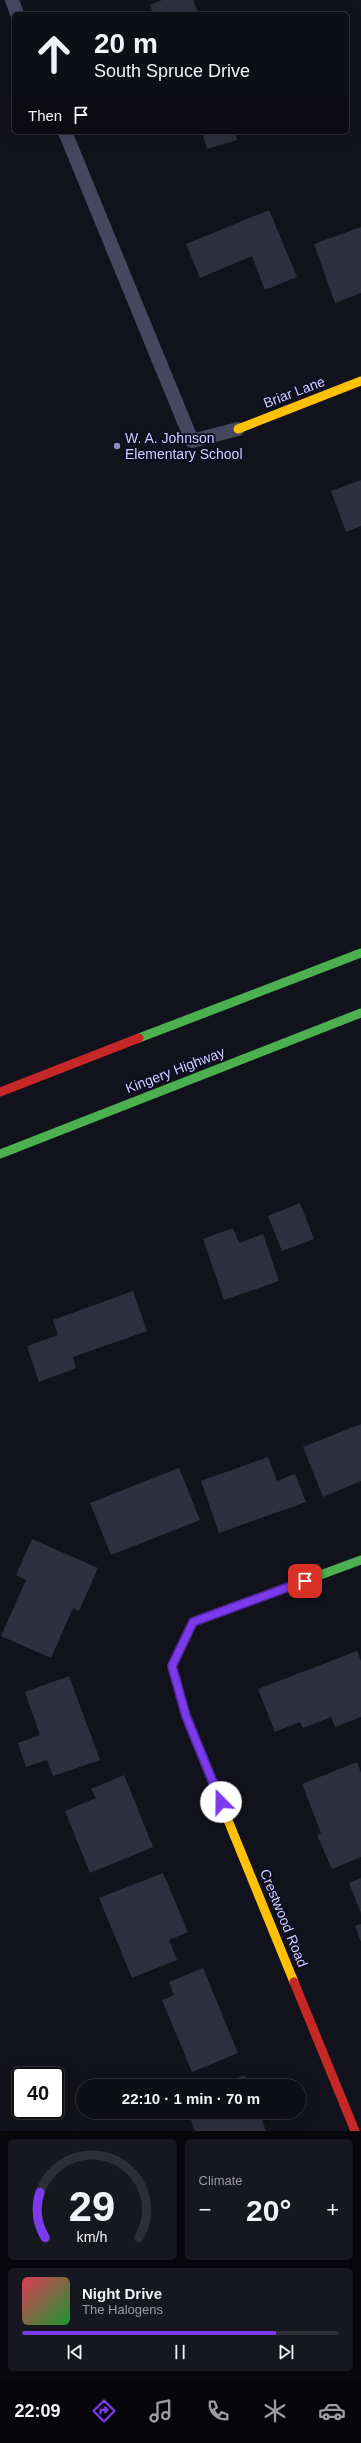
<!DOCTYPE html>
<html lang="en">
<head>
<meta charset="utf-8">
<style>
  body { margin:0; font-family:Arial,sans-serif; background:#17171f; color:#f1f3f6; height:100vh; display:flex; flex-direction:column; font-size:15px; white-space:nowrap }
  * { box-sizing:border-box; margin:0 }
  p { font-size:13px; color:#9b9ca1 }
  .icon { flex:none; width:22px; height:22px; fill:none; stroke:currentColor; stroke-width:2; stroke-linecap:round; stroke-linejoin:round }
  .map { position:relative; height:2131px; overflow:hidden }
  .side { display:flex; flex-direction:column; gap:8px; padding:8px; background:#08080c; flex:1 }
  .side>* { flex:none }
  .top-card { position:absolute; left:12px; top:12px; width:337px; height:122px; border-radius:6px; box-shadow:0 4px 16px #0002,0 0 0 1px #2e2e35; background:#0e0e16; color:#f1f3f6; overflow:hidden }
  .speed { position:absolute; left:12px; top:2067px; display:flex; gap:8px; font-size:20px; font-weight:700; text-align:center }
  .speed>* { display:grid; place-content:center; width:52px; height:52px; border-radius:50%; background:#0e0e16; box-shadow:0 4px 16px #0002,0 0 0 1px #2e2e35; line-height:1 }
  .speed .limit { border:2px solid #111; border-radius:6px; background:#fff; color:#111 }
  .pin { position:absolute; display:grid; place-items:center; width:34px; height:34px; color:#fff; margin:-17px; border-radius:8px; box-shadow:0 2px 6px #0006 }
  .me { position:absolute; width:44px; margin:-22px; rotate:338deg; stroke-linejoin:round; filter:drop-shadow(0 0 3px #0008) }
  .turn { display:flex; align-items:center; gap:14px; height:84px; padding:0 16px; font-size:18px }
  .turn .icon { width:52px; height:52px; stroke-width:2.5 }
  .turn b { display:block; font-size:28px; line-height:34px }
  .then { display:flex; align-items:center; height:38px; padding:0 16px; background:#0003; gap:8px; font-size:15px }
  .big { font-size:30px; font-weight:800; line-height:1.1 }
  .side .widget { flex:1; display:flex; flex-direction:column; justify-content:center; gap:6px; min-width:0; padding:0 14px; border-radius:6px; background:#17171f }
  .side .dial { align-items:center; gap:0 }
  .dial svg { height:104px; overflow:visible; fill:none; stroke:#2e2e35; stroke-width:7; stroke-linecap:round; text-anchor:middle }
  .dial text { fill:#f1f3f6; stroke:none }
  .song { display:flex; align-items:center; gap:12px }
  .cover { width:48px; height:48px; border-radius:6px; background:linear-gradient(135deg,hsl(350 70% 55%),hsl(130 70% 35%)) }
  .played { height:4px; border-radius:2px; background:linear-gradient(90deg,#7c3aed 80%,#2e2e35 80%) }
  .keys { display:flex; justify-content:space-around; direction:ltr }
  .heat { display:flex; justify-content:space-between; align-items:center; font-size:22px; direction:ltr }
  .side .tiles { flex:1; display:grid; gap:8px; grid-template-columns:1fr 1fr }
  .widget:last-child { grid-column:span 2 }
  .trip { position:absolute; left:76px; top:2079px; width:230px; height:40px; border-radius:20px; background:#0e0e16; box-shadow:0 4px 16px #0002,0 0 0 1px #2e2e35; font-weight:800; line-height:40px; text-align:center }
  .dock { display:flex; height:64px; justify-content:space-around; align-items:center; background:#060609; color:#9b9ca1 }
  .dock .icon { width:28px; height:28px }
  .dock .current { color:#7c3aed }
  .dock b { font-size:18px; color:#f1f3f6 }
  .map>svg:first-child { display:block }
  .building { fill:#302f3f }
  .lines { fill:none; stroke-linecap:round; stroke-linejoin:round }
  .lane { stroke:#46475e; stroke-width:14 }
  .fast { stroke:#4caf50; stroke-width:9 }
  .slow { stroke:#ffc107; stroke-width:9 }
  .jam { stroke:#c62828; stroke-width:9 }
  .route-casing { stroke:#51269a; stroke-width:10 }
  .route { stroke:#7c3aed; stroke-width:7 }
  .poi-dot { fill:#8d8cb0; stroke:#0f0d21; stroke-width:1.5 }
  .labels { text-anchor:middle; stroke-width:4; stroke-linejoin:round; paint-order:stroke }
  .street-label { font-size:14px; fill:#cfcdff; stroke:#0f0d21 }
  .poi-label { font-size:14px; fill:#cfcdff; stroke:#0f0d21; text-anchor:start }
</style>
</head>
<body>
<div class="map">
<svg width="361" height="2131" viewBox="0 0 361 2131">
  <rect width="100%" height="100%" fill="#12121d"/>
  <g class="building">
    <path d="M162,0H193L199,14H153L150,5Z"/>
    <path d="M202,132H235L237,140L207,149Z"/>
    <path d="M269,210L297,277L265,290L252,256L200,278L186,244Z"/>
    <path d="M361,227V293L335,303L314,244Z"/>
    <path d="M361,480V526L346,532L331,491Z"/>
    <path d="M300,1203L314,1239L282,1251L268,1216Z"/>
    <path d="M233,1228L239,1243L263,1234L279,1281L224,1300L203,1239Z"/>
    <path d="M133,1291L147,1331L73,1357L76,1368L39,1382L27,1346L58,1335L53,1320Z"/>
    <path d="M361,1424V1481L323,1497L303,1447Z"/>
    <path d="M268,1457L277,1481L295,1474L306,1502L219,1533L201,1481Z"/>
    <path d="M179,1468L200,1520L111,1555L90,1503Z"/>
    <path d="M32,1539L98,1568L79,1611L73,1608L51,1658L1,1636L26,1580L16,1575Z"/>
    <path d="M357,1651L361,1661V1717L335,1727L331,1717L303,1728L300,1722L275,1732L258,1689Z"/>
    <path d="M69,1676L100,1760L53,1776L47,1760L26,1767L18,1743L40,1735L25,1692Z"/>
    <path d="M357,1762L361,1773V1857L332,1869L317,1835L321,1833L302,1784Z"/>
    <path d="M124,1775L153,1847L90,1873L65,1811L96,1798L91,1789Z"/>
    <path d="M163,1873L188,1932L169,1940L177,1960L132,1978L99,1898Z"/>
    <path d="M361,1878V1913L349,1883Z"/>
    <path d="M361,1924V1942L355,1926Z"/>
    <path d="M203,1968L238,2053L192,2072L162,2000L174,1995L169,1982Z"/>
    <path d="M245,2075L249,2086H214Z"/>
    <path d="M188,2112H259L266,2131H195Z"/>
  </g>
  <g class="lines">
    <g class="lane">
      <path d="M12,0L17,14"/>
      <path d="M65,132L192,441L238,429"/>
    </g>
    <g class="fast">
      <path d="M139,1038L361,953"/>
      <path d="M0,1154L361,1013"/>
      <path d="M223,1808L186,1716L172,1666L193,1622L361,1560"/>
    </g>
    <g class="slow">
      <path d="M238,429L361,381"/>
      <path d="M223,1808L294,1982"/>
    </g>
    <g class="jam">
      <path d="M0,1092L139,1038"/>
      <path d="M294,1982L355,2131"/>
    </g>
  </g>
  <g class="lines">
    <g class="route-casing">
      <path id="route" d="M221,1802L186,1716L172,1666L193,1622L305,1581"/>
    </g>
    <use href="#route" class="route"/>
  </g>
  <circle class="poi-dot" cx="117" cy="446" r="4"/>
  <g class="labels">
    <g class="street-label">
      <text transform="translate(294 392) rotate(-21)" y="5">Briar Lane</text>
      <text transform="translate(175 1070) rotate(-21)" y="5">Kingery Highway</text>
      <text transform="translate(284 1918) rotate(68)" y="5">Crestwood Road</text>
    </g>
    <g class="poi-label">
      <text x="125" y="443">W. A. Johnson<tspan x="125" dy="16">Elementary School</tspan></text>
    </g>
  </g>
</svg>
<div class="speed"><div class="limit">40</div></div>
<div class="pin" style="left:305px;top:1581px;background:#d93025"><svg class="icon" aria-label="arrive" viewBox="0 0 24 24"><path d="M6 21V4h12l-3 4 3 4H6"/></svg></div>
<svg class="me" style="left:221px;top:1802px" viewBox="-20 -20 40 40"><circle r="19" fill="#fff"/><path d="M0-13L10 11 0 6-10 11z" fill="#7c3aed"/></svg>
<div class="trip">22:10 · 1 min · 70 m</div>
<div class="top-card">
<div class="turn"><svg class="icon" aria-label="ahead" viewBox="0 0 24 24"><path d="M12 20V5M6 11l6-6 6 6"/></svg><div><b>20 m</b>South Spruce Drive</div></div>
<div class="then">Then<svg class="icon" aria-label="arrive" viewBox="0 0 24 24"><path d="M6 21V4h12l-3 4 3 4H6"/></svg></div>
</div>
</div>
<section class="side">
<div class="tiles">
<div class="widget dial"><svg viewBox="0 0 100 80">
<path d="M14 69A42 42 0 1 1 86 69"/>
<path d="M14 69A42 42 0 0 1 10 34" stroke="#7c3aed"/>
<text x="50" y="56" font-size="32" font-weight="700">29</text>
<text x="50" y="72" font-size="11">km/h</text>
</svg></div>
<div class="widget"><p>Climate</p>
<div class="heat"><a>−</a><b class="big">20°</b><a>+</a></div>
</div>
<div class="widget">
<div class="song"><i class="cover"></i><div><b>Night Drive</b><p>The Halogens</p></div></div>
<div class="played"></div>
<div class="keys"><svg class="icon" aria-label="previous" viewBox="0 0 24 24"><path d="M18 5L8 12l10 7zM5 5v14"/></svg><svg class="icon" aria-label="pause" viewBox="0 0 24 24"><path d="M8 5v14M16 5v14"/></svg><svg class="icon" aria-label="next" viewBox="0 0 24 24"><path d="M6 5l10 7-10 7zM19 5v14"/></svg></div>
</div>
</div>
</section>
<nav class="dock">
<b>22:09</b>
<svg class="icon current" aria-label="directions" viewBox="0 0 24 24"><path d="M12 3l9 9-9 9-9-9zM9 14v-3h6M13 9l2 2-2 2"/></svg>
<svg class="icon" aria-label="music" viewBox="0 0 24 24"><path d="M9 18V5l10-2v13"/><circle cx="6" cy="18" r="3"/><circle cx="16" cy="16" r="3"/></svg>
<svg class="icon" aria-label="phone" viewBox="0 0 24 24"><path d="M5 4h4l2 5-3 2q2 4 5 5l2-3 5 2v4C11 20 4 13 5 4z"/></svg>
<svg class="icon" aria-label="climate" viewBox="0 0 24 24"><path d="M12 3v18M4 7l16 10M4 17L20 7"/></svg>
<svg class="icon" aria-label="car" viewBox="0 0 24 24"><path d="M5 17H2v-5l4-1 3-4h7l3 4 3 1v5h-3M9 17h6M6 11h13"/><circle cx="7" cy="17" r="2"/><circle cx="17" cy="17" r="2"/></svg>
</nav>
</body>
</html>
